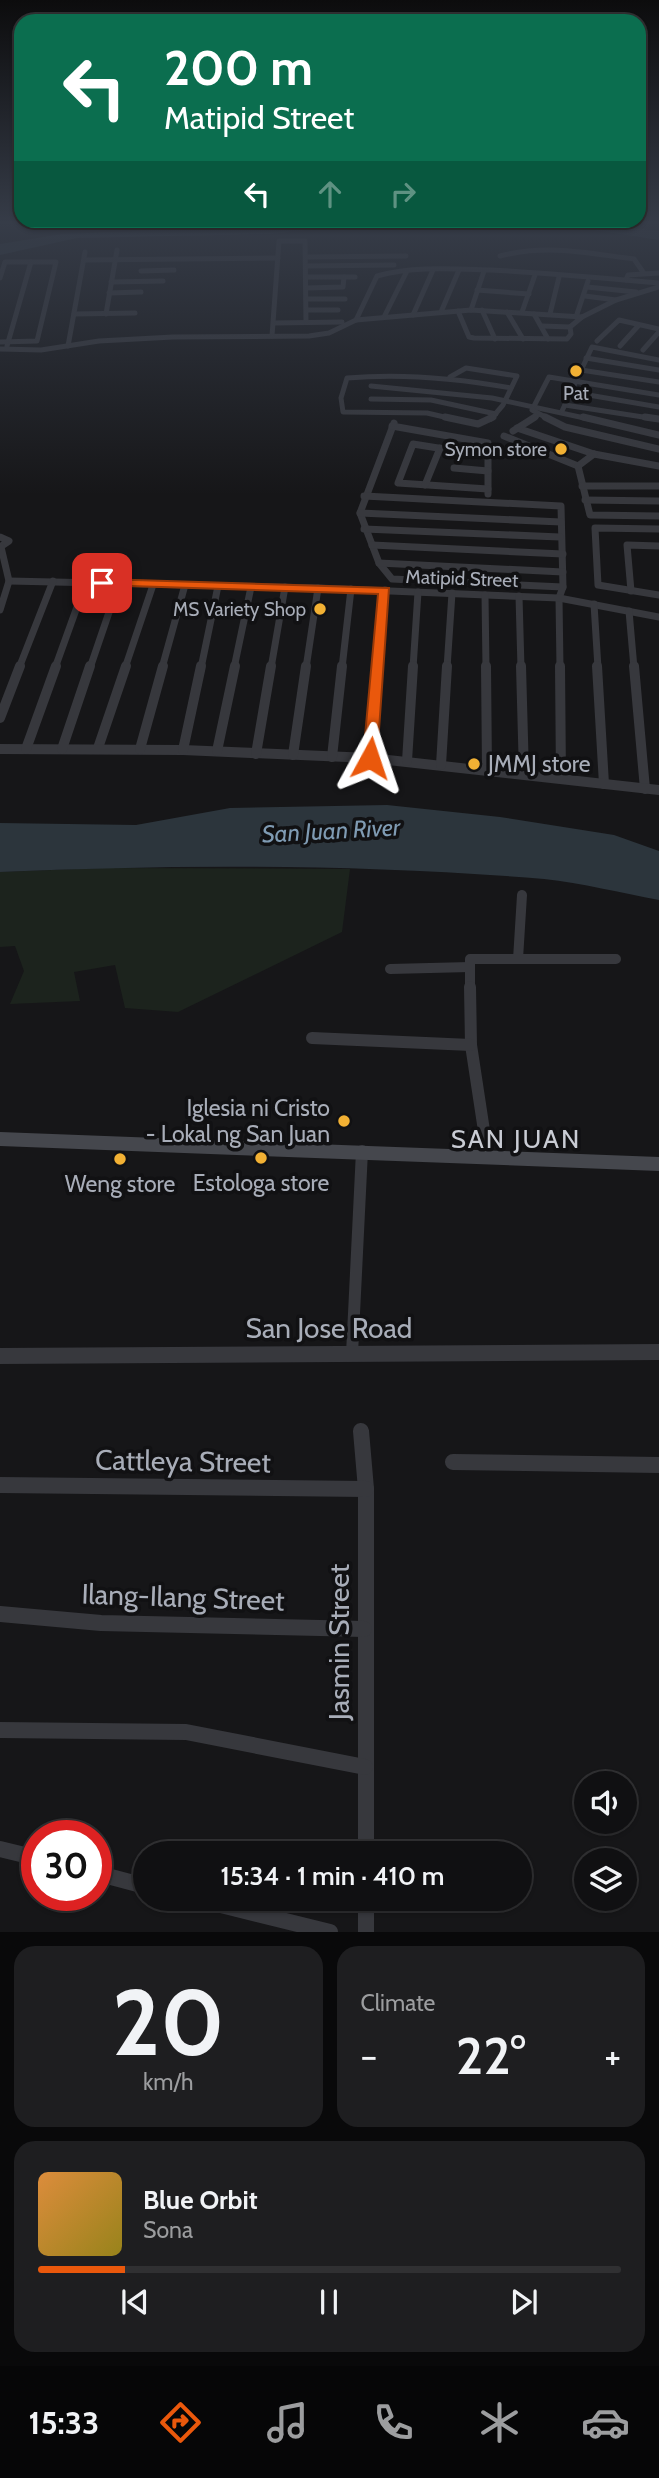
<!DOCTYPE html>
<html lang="en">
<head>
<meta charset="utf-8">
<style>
  body { margin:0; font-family:Cabin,sans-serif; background:#1e1e20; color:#f1f3f6; height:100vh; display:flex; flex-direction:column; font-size:26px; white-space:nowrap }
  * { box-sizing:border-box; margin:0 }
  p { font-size:23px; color:#9c9d9f }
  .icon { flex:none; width:38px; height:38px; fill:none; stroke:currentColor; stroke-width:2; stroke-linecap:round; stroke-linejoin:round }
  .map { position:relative; height:1932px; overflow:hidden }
  .sheet { display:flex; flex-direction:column; gap:14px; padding:14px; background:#09090a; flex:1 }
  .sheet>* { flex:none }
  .guide { position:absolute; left:14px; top:14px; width:632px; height:214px; border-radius:21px; box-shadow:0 2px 5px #0004,0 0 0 2px #303032; background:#0b6e4f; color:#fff; overflow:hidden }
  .controls { position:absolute; left:574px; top:1771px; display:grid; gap:14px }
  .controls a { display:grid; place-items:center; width:63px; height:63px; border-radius:50%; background:#101012; box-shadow:0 2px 5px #0004,0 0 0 2px #303032; font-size:35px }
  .speed { position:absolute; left:21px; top:1820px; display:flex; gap:14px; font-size:35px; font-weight:700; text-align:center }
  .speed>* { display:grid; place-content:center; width:91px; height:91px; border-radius:50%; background:#101012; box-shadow:0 2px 5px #0004,0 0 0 2px #303032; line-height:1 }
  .speed .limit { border:10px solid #d22; background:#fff; color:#111 }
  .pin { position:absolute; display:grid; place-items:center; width:60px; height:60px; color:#fff; margin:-30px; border-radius:14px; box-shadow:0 4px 10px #0006 }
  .me { position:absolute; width:77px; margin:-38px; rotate:5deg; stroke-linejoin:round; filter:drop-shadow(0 0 5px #0008) }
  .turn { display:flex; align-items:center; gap:24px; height:147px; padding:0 35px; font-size:32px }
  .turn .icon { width:91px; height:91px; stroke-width:2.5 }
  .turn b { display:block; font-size:49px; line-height:60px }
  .lanes { display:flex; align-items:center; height:66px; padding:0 35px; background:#0003; justify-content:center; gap:35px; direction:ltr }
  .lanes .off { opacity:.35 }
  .big { font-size:52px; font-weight:600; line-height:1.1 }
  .sheet .card { flex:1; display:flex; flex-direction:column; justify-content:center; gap:10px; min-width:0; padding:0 24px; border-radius:21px; background:#1e1e20 }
  .sheet .dial { align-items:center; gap:0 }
  .dial b { font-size:91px; line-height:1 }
  .song { display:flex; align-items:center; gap:21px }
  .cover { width:84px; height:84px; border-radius:10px; background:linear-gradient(135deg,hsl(30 70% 55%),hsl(50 70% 35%)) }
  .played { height:7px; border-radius:4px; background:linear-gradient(90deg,#ea580c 15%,#303032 15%) }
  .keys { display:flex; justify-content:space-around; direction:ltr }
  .heat { display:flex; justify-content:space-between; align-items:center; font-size:38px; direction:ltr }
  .sheet .tiles { flex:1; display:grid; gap:14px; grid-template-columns:1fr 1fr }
  .card:last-child { grid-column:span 2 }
  .trip { position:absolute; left:133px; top:1841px; width:399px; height:70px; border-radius:35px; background:#101012; box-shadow:0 2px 5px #0004,0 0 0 2px #303032; font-weight:600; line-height:70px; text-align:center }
  .tabs { display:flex; height:112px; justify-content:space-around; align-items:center; background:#060607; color:#9c9d9f }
  .tabs .icon { width:49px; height:49px }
  .tabs .on { color:#ea580c }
  .tabs b { font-size:32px; color:#f1f3f6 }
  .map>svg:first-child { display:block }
  .green { fill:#1c231d }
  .water { fill:#2c353c }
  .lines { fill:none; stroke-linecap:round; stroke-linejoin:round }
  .minor-far4 { stroke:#37383d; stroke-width:5 }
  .minor-far3 { stroke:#37383d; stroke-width:7 }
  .minor-far2 { stroke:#37383d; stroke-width:10 }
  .minor-far1 { stroke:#37383d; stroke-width:12 }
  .minor { stroke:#37383d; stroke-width:16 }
  .tertiary { fill:#37383d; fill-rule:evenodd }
  .secondary { fill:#45474d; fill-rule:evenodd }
  .route { fill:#ea580c; stroke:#983908; stroke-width:2 }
  .poi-dot { fill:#f2b134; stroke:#111113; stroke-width:2.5 }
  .labels { text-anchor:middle; stroke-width:7; stroke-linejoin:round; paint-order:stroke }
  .far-poi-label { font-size:19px; fill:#a8adb8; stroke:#111113; text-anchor:end }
  .far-street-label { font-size:19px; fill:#a8adb8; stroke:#111113 }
  .poi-label { font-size:23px; fill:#a8adb8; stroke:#111113 }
  .water-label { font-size:24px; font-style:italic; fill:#7f9bb3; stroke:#111113 }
  .quarter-label { font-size:26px; letter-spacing:2px; fill:#c9ccd4; stroke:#111113 }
  .near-street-label { font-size:28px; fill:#a8adb8; stroke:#111113 }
</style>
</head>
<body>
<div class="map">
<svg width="659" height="1932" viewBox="0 0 659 1932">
  <rect width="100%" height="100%" fill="#161618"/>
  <path class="green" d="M103,868L350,869L342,932L178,1012L125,1008L115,965L74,972L80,1001L10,1004L24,971L15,946L0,947V872Z"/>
  <g class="water">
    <path d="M302,224H355L272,234L77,238L0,255V244L62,234Z"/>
    <path d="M555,224H605L659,231V240Z"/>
    <path d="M387,805L500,817L614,835L659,851V900C621,893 582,883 544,879C363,864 181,864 0,872V823L136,825L230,808Z"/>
  </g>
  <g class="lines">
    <g class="minor-far4">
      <path d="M500,256C547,244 587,253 634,259L643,272"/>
      <path d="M306,257L406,256"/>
      <path d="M85,260L278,258"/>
      <path d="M306,266L394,265"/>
      <path d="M141,271L174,270"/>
      <path d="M306,277H355"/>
      <path d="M0,278L5,262H56L37,341L0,342"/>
      <path d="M626,280L628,275L659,273"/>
      <path d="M111,282L163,281"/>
      <path d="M587,287L636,292"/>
      <path d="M306,288L343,287L344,277"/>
      <path d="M477,290L529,294"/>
      <path d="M109,293L141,292"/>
      <path d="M585,296L616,300"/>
      <path d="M306,299H345"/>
      <path d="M307,310H338"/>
      <path d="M471,310L484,271"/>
      <path d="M482,310L495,339"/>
      <path d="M458,311L469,337L474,338L567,339L571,334L570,327L582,317"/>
      <path d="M441,312L459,270"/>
      <path d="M507,312L523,339"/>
      <path d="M522,312L535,275"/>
      <path d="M74,314L135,313"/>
      <path d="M106,314L117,250"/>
      <path d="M534,314L548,339"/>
      <path d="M550,314L559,277"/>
      <path d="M413,315L433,270"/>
      <path d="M384,317L407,271"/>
      <path d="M576,317L588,281"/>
      <path d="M356,320L377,276C414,266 453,269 491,270C547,273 603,278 659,283"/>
      <path d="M274,323L342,322"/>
      <path d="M542,326L570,327"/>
      <path d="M272,336L279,241H305L306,322"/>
      <path d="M597,341L619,320L659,329"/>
      <path d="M7,346L31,262"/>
      <path d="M68,346L85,252"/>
      <path d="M620,346L639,325"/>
      <path d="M0,349L41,350L99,341L173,337L309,336L329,333L356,320L471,310L582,317L616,300L659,287"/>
      <path d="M643,350L659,332"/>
      <path d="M586,358L659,370"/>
      <path d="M581,370L659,382"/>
      <path d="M450,377L466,368L517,376L503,405L491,419"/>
      <path d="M371,386L492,398L589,419"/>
      <path d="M571,392L659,407"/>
      <path d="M371,399L431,400L496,414"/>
      <path d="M565,405L656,419"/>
      <path d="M562,411L592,347L659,360"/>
      <path d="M453,419L427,413L343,412L341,398L347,378C403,373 456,378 511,388"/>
      <path d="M532,419L538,415"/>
      <path d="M549,419L532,410L549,377L659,395"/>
    </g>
    <g class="minor-far3">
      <path d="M445,417L478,424L493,417"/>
      <path d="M545,417L565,427L659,449"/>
      <path d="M583,417L659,435"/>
      <path d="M645,417L659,419"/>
      <path d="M394,423L360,513L379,563L392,579L563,587"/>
      <path d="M392,426L488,443V494"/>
      <path d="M517,428L594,454L659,466"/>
      <path d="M513,431L535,417"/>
      <path d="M504,436L578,466"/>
      <path d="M594,454L578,466L590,515L659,516"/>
      <path d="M488,456L413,444L398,483L488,489"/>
      <path d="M454,468L488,471"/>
      <path d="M425,485L440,448"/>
      <path d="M582,486H659"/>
      <path d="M364,496L561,506L563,587L559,598L560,668"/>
      <path d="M585,500L659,501"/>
      <path d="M360,513L561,522"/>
      <path d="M364,529L560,537"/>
      <path d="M659,529L595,528L598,585L659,595"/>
      <path d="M0,537L9,541L0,547"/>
      <path d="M372,545L563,554"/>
      <path d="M379,563L563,572"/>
      <path d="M9,581L318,588L559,598L659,617"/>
      <path d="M631,591L627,545L659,546"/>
      <path d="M485,595L486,668"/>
      <path d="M519,596L521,668"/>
      <path d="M594,604L598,668"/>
      <path d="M0,610L9,581L1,547"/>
      <path d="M629,611L634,668"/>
      <path d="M19,668L53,581"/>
      <path d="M55,668L86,582"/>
      <path d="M90,668L119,583"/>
      <path d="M125,668L153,585"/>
      <path d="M162,668L185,585"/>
      <path d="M201,668L218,586"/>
      <path d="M234,668L251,587"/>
      <path d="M271,668L285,587"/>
      <path d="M306,668L318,588"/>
      <path d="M342,668L351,589"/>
      <path d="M378,668L385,590"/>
      <path d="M413,668L418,592"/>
      <path d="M447,668L452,593"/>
    </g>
    <g class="minor-far2">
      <path d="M486,666L487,770"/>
      <path d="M521,666L524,774"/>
      <path d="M560,666L561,778"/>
      <path d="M597,666L604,784"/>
      <path d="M634,666L645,789"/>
      <path d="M0,718L20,666"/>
      <path d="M98,748L126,666"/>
      <path d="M0,749L183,750L370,758L659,790"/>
      <path d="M26,749L56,666"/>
      <path d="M62,749L90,666"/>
      <path d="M140,749L163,666"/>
      <path d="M183,750L201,666"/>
      <path d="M217,751L235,666"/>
      <path d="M256,754L271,666"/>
      <path d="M293,755L306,666"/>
      <path d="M332,757L342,666"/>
      <path d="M370,758L378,666"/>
      <path d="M407,761L413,666"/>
      <path d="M441,765L447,666"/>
      <path d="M518,959L522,895"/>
      <path d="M390,969L470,967"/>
      <path d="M470,989V959H616"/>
    </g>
    <g class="minor-far1">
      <path d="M470,987L471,1045L488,1157"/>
      <path d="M312,1038L471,1045"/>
      <path d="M352,1354L362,1151"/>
    </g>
    <g class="minor">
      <path d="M361,1431L366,1489V1853"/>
      <path d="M453,1462L659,1465"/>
      <path d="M0,1485L366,1489"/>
      <path d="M0,1614L101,1623L364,1629"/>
      <path d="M0,1730L186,1732L365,1767"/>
      <path d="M0,1849L37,1858"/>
      <path d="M96,1873L145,1886"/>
      <path d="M197,1899L330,1932"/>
      <path d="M366,1899V1932"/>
    </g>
    <path class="tertiary" d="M659,1344V1360L0,1364V1348Z"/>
    <path class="secondary" d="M0,1132L659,1157V1171L0,1146Z"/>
  </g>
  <linearGradient id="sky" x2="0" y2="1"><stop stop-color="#0c0c0d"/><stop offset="0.45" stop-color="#363c48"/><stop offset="1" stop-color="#363c48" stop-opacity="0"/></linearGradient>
  <rect width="659" height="495" fill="url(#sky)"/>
  <path class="route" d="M102,579L389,588L377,758L370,763L363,758L378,594L98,585V580Z"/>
  <g class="poi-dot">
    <circle cx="576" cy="371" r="7"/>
    <circle cx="561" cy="449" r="7"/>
    <circle cx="320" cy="609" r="7"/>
    <circle cx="474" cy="764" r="7"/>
    <circle cx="344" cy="1121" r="7"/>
    <circle cx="261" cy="1158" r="7"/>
    <circle cx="120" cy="1159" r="7"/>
  </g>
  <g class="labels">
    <g class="far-poi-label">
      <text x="576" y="400" text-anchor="middle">Pat</text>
      <text x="547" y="456">Symon store</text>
      <text x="306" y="616">MS Variety Shop</text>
    </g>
    <g class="far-street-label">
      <text transform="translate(462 578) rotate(2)" y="7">Matipid Street</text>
    </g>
    <g class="poi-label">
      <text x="488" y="772" text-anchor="start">JMMJ store</text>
      <text x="330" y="1116" text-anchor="end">Iglesia ni Cristo<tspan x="330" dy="26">- Lokal ng San Juan</tspan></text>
      <text x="261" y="1191">Estologa store</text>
      <text x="120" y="1192">Weng store</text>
    </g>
    <g class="water-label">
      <text transform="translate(331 831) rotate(-3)" y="8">San Juan River</text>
    </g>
    <g class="quarter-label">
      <text x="516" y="1148">SAN JUAN</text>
    </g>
    <g class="near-street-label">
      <text x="329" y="1338">San Jose Road</text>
      <text transform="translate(183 1461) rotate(1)" y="10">Cattleya Street</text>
      <text transform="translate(183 1597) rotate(2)" y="10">Ilang-Ilang Street</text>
      <text transform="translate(339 1642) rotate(-90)" y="10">Jasmin Street</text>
    </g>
  </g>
</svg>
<div class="controls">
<a><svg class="icon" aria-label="sound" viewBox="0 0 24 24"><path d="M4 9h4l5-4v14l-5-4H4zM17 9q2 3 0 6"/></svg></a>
<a><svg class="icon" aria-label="layers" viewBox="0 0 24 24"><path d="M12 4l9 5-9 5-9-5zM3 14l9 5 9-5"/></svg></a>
</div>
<div class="speed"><div class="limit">30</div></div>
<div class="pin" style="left:102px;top:583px;background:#d93025"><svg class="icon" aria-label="arrive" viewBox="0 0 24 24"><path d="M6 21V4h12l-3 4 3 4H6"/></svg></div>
<svg class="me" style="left:370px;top:758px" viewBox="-20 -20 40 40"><path d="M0-17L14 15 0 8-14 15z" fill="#ea580c" stroke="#fff" stroke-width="4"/></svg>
<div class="trip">15:34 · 1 min · 410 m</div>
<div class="guide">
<div class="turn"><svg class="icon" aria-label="left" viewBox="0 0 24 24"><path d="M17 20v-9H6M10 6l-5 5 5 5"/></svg><div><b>200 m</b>Matipid Street</div></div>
<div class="lanes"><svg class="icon" aria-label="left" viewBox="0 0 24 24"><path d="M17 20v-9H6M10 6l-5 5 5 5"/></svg><svg class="icon off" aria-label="ahead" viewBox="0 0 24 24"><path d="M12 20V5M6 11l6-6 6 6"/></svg><svg class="icon off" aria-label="right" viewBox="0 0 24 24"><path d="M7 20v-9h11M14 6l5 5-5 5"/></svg></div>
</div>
</div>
<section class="sheet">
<div class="tiles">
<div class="card dial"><b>20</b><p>km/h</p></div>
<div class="card"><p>Climate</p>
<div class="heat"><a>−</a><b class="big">22°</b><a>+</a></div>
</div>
<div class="card">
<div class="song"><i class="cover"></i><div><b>Blue Orbit</b><p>Sona</p></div></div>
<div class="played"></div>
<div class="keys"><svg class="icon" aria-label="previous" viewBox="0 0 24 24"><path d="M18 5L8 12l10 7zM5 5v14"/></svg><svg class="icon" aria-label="pause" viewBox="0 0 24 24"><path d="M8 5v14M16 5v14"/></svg><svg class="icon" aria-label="next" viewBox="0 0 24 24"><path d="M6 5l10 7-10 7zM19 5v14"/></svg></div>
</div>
</div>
</section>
<nav class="tabs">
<b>15:33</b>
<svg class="icon on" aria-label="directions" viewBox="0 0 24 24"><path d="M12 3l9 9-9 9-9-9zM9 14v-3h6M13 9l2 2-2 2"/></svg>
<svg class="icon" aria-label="music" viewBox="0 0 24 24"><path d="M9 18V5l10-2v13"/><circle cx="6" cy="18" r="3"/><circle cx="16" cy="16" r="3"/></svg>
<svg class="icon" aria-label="phone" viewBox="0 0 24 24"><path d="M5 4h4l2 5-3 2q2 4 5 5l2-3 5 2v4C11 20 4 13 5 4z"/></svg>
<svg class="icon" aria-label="climate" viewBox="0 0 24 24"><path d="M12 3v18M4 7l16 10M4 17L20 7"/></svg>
<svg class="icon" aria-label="car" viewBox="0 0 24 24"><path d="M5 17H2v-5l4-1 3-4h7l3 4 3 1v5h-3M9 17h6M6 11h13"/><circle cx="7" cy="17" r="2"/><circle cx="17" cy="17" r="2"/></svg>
</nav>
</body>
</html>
